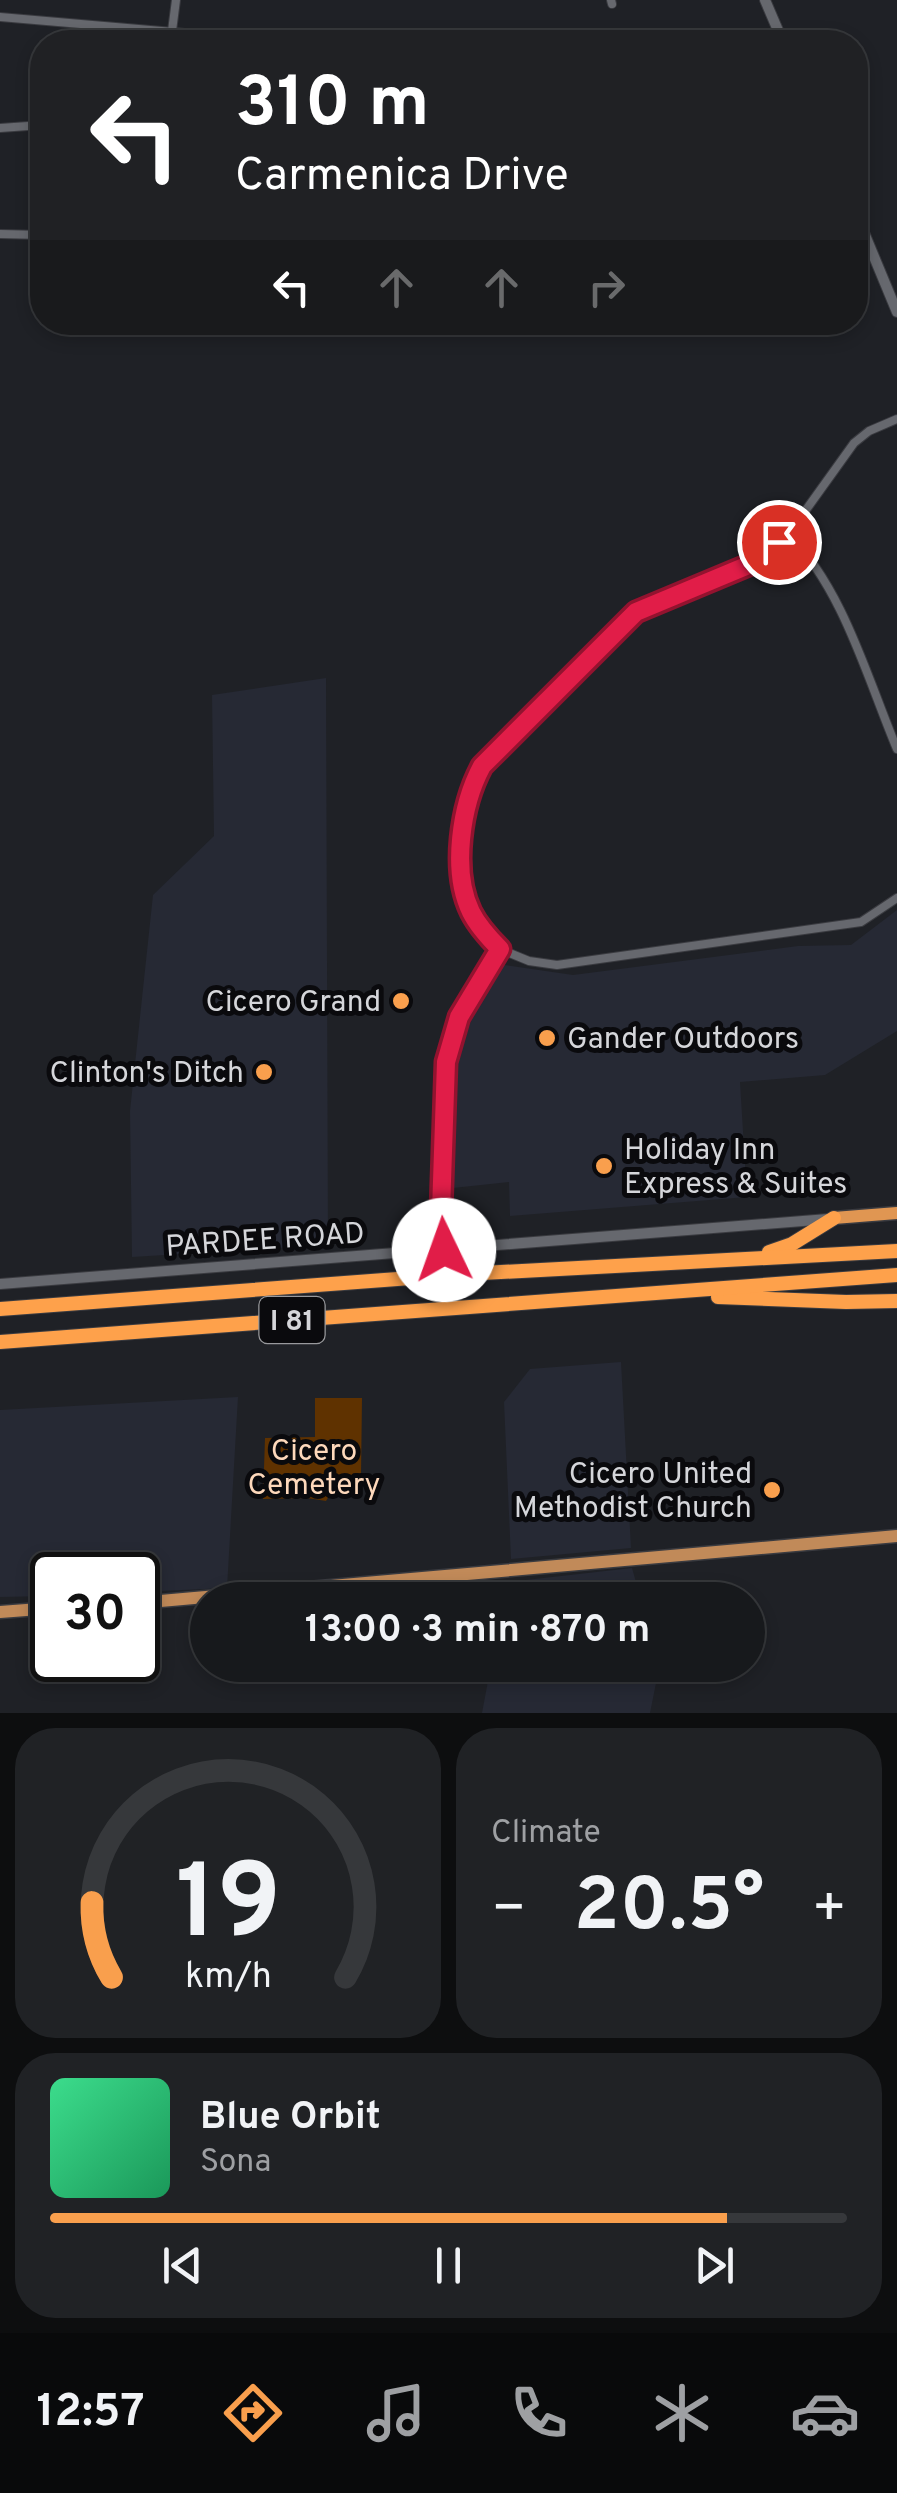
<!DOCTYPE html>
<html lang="en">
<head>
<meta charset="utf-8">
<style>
  body { margin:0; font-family:Overpass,sans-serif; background:#202225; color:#f1f3f6; height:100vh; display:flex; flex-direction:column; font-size:38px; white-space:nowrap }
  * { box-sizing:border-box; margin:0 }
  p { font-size:32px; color:#9ea0a3 }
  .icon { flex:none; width:55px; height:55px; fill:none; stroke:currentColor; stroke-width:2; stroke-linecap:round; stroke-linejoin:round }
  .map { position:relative; height:1713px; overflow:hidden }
  .drawer { display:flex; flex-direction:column; gap:15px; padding:15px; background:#0d0e0f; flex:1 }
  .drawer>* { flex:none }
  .banner { position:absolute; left:30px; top:30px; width:838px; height:305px; border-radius:40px; box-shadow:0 5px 15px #0003,0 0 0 2px #36383b; background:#202124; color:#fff; overflow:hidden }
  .speed { position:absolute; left:30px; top:1552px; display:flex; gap:20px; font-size:50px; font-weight:700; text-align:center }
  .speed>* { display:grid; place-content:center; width:130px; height:130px; border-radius:50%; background:#17191c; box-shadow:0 5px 15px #0003,0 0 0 2px #36383b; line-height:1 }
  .speed .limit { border:5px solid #111; border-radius:15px; background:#fff; color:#111 }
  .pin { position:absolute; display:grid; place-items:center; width:85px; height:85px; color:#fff; margin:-42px; border:5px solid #fff; border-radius:50%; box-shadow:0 2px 10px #0007 }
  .me { position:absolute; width:110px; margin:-55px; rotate:357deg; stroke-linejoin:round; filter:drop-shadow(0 0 8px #0008) }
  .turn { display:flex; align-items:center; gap:35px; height:210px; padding:0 40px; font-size:45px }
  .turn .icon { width:130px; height:130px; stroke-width:2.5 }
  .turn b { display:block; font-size:70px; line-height:85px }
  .lanes { display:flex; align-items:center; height:95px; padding:0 40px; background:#0003; justify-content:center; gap:50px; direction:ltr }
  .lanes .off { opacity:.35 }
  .big { font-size:75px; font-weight:700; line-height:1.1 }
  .drawer .card { flex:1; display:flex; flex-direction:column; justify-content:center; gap:15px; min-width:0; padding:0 35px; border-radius:40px; background:#202225 }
  .drawer .dial { align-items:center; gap:0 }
  .dial svg { height:260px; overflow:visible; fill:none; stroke:#36383b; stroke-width:7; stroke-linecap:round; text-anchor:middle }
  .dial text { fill:#f1f3f6; stroke:none }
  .song { display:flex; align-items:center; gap:30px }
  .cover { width:120px; height:120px; border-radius:15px; background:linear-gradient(135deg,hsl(150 70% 55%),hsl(150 70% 35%)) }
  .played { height:10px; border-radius:5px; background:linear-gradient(90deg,#f99f4d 85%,#36383b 85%) }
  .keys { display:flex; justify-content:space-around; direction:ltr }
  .heat { display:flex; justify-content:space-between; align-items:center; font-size:55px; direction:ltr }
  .drawer .tiles { flex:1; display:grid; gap:15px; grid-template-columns:1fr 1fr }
  .card:last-child { grid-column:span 2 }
  .trip { position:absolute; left:190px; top:1582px; width:575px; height:100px; border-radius:50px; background:#17191c; box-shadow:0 5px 15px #0003,0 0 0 2px #36383b; font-weight:700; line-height:100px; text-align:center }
  .menu { display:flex; height:160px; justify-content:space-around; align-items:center; background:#090a0b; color:#9ea0a3 }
  .menu .icon { width:70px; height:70px }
  .menu .current { color:#f99f4d }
  .menu b { font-size:45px; color:#f1f3f6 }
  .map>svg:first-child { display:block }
  .built { fill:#262934 }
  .green { fill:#5f3200 }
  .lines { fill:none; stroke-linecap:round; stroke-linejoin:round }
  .minor-casing { stroke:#3a3b40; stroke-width:10 }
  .tertiary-casing { stroke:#3a3b40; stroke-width:12 }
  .primary-casing { stroke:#3a3b40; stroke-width:15 }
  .trunk-casing { stroke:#3a3b40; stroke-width:15 }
  .motorway-casing { stroke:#3a3b40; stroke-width:16 }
  .minor { stroke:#66686e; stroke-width:8 }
  .tertiary { stroke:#66686e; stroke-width:10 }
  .primary { stroke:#c18a59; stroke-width:12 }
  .trunk { stroke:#e09652; stroke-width:12 }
  .motorway { stroke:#fea14b; stroke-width:14 }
  .route-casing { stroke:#92132f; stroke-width:25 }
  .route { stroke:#e11d48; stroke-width:18 }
  .poi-dot { fill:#f99f4d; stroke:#0a0a0d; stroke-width:4 }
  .labels { text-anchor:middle; stroke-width:10; stroke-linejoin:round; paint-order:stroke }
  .shield { fill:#0a0a0d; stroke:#98999c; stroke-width:2.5 }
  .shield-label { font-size:28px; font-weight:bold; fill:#d5d6da }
  .poi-label { font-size:30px; fill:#d5d6da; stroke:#0a0a0d; text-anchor:end }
  .street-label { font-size:30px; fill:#d5d6da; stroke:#0a0a0d }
  .park-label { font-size:30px; fill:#fdd8bb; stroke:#0a0a0d }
</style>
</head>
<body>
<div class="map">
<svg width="897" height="1713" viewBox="0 0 897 1713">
  <rect width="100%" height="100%" fill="#1f2126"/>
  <g class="built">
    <path d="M326,678L328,1245L132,1257L130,1111L153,895L214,836L212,695Z"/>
    <path d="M897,910V1031L825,1075L740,1082L747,1197L510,1216L509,1182L453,1188L455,1071L475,1008L504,965L573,975L798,946L851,945Z"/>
    <path d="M621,1362L631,1548L511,1559L504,1402L530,1369Z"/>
    <path d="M238,1397L227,1588L138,1592V1575H52V1596L0,1597V1410Z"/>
    <path d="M632,1568L641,1600H485L482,1585Z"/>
    <path d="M491,1665H653L656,1683L650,1713H482Z"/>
  </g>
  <path class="green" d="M315,1398H362L361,1476L329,1496L326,1501L307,1498L263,1499L265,1438L315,1437Z"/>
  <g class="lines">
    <g class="minor-casing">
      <g id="minor">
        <path d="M611,0L612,4"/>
        <path d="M0,17L231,37L264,42"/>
        <path d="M172,31L176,0"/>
        <path d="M0,128L42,125"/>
        <path d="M0,234L42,235"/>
        <path d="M788,533C844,591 866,675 897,749"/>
        <path d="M500,949L529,961L557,965L861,922L897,898"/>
        <path d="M444,1250L441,1211L447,1061L452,1034L459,1017L500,949C451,900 449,825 481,767L622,623L650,605L739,569L764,555L798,521L854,443L869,431L897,419"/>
      </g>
    </g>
    <g class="tertiary-casing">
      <g id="tertiary">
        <path d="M765,0L783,42"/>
        <path d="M855,211L897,312"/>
        <path d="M0,1284L828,1219"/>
      </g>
    </g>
    <g class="primary-casing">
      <g id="primary">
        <path d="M138,1603L897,1536"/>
        <path d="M0,1612L52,1608"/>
      </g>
    </g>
    <g class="trunk-casing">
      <path id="trunk" d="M834,1218L897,1213"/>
    </g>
    <g class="motorway-casing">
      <g id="motorway">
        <path d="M769,1252L792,1244L834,1218"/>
        <path d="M718,1297L846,1302L897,1301"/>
        <path d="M0,1309L464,1274L897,1251"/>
        <path d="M0,1342L897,1275"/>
      </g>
    </g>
    <use href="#minor" class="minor"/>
    <use href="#tertiary" class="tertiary"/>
    <use href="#primary" class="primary"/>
    <use href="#trunk" class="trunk"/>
    <use href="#motorway" class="motorway"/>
  </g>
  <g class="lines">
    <g class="route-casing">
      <path id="route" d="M444,1250L441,1211L446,1062L459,1017L500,949C488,937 478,926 471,912C451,871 461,805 482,766L636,612L751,564L779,542"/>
    </g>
    <use href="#route" class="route"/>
  </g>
  <g class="poi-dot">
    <circle cx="401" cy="1001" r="10"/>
    <circle cx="547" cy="1038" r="10"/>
    <circle cx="264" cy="1072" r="10"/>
    <circle cx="604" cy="1166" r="10"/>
    <circle cx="772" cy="1490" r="10"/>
  </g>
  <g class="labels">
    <rect class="shield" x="259.5" y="1297" width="65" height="46" rx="8"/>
    <g class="shield-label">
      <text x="292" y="1330">I 81</text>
    </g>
    <g class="poi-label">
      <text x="381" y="1011">Cicero Grand</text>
      <text x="567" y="1048" text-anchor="start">Gander Outdoors</text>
      <text x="244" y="1082">Clinton's Ditch</text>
      <text x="624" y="1159" text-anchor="start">Holiday Inn<tspan x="624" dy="34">Express &amp; Suites</tspan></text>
      <text x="752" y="1483">Cicero United<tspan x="752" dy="34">Methodist Church</tspan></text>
    </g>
    <g class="street-label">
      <text transform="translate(265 1239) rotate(-4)" y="10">PARDEE ROAD</text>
    </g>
    <g class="park-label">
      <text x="314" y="1460">Cicero<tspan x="314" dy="34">Cemetery</tspan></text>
    </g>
  </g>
</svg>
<div class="speed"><div class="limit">30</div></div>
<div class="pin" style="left:779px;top:542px;background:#d93025"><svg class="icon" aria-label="arrive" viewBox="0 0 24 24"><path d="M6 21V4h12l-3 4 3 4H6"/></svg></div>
<svg class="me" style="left:444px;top:1250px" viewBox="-20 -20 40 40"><circle r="19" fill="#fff"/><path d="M0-13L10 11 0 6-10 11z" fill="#e11d48"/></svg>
<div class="trip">13:00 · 3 min · 870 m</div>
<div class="banner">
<div class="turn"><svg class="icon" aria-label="left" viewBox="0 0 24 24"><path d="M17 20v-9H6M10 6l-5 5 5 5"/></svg><div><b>310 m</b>Carmenica Drive</div></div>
<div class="lanes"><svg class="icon" aria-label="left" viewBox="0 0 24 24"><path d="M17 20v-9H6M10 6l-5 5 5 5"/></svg><svg class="icon off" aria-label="ahead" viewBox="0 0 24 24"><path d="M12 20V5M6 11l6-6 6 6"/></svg><svg class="icon off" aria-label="ahead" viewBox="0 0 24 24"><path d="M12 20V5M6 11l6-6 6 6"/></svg><svg class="icon off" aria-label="right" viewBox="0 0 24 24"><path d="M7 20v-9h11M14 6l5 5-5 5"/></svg></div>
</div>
</div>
<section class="drawer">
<div class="tiles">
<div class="card dial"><svg viewBox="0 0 100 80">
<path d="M14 69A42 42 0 1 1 86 69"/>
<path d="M14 69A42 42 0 0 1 8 46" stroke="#f99f4d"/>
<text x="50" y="56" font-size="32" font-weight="700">19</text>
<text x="50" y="72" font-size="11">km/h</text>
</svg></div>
<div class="card"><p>Climate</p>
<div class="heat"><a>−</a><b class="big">20.5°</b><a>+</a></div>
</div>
<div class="card">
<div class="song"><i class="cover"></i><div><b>Blue Orbit</b><p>Sona</p></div></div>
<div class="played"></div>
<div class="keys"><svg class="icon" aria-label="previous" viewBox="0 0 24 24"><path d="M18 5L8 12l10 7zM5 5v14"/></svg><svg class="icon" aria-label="pause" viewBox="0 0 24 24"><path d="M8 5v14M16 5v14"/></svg><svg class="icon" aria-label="next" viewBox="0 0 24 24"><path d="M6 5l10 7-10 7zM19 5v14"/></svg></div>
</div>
</div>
</section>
<nav class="menu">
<b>12:57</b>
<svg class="icon current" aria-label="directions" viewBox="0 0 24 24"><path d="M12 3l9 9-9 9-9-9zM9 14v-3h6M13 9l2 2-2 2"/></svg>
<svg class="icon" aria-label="music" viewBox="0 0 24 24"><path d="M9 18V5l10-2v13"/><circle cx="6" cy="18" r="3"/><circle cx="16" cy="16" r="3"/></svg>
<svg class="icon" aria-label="phone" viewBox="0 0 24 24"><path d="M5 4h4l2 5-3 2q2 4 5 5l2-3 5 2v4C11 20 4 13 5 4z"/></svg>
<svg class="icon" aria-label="climate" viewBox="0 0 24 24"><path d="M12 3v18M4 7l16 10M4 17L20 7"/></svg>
<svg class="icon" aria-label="car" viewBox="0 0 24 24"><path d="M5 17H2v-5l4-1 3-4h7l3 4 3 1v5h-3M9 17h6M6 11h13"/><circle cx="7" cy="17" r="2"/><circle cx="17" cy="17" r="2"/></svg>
</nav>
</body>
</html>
